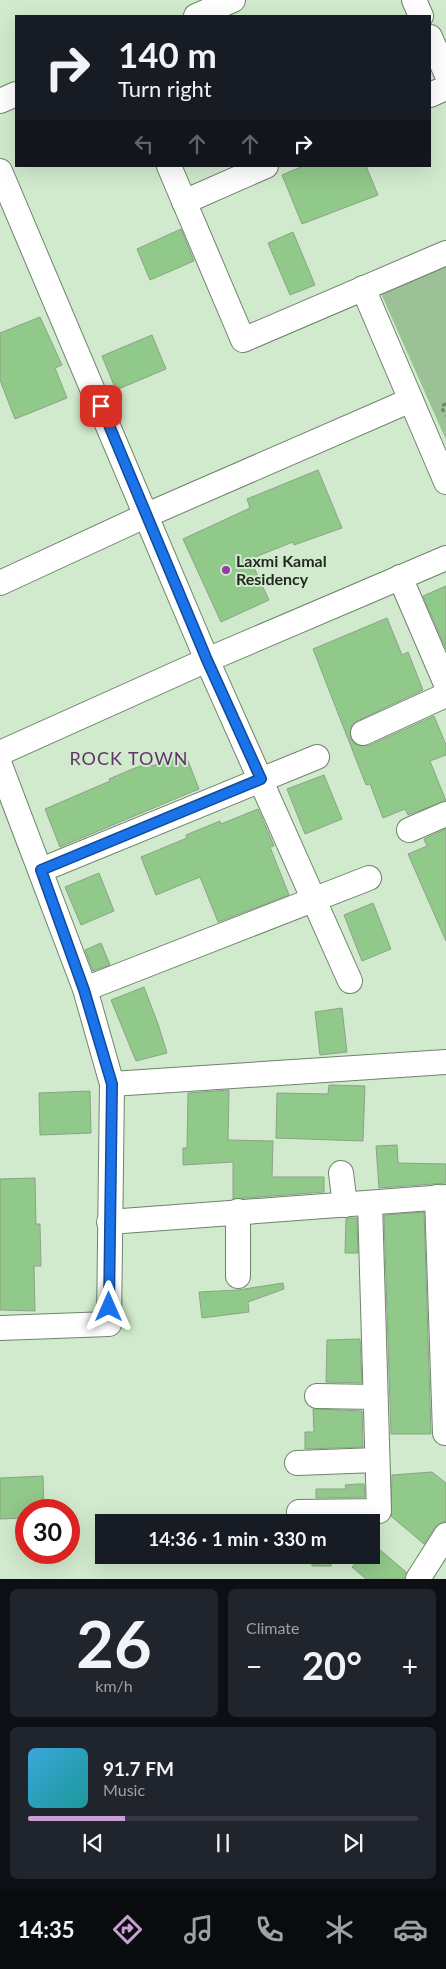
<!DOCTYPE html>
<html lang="en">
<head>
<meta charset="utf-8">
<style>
  body { margin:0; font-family:Lato,sans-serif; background:#20242c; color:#f1f3f6; height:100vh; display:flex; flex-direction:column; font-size:19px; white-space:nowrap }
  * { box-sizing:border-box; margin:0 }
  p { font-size:16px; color:#9ea1a6 }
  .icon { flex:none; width:28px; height:28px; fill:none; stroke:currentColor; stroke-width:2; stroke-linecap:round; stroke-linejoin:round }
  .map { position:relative; height:1579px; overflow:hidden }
  .sheet { display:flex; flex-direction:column; gap:10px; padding:10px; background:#0d0f14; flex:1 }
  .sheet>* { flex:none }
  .banner { position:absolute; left:15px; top:15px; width:416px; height:152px; border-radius:0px; box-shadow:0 5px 20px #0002; background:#171b24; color:#f1f3f6; overflow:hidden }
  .speed { position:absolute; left:15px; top:1499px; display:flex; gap:10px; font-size:25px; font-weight:700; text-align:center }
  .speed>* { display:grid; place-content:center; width:65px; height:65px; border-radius:50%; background:#171b24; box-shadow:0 5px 20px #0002; line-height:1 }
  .speed .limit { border:8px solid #d22; background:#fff; color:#111 }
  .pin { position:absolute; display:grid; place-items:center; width:42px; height:42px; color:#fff; margin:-21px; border-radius:10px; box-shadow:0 2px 8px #0006 }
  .me { position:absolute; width:55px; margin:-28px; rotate:0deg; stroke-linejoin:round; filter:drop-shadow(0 0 4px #0008) }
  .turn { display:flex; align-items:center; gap:18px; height:105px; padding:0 20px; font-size:22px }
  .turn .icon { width:65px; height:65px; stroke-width:2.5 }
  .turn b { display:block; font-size:35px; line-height:42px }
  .lanes { display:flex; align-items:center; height:48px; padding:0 20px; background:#0003; justify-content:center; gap:25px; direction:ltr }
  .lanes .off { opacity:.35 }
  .big { font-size:38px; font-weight:700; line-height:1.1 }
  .sheet .tile { flex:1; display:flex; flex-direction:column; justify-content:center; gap:8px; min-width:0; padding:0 18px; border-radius:8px; background:#20242c }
  .sheet .dial { align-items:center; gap:0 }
  .dial b { font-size:65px; line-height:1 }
  .song { display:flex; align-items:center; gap:15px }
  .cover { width:60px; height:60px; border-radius:8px; background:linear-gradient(135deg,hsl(200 70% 55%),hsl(180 70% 35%)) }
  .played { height:5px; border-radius:2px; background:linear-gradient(90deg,#c79fd1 25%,#363941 25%) }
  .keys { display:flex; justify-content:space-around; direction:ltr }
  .heat { display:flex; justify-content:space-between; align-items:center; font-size:28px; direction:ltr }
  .sheet .tiles { flex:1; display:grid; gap:10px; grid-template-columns:1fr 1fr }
  .tile:last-child { grid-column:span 2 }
  .trip { position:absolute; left:95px; top:1514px; width:285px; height:50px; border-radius:0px; background:#171b24; box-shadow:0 5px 20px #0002; font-weight:700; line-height:50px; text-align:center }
  .dock { display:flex; height:80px; justify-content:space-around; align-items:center; background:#090b0e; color:#9ea1a6 }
  .dock .icon { width:35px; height:35px }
  .dock .current { color:#c79fd1 }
  .dock b { font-size:22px; color:#f1f3f6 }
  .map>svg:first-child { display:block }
  .green { fill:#9cc197 }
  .building { fill:#91c98a; stroke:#8ba388 }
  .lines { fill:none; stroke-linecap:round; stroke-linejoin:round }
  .minor-casing { stroke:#6e846b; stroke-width:26 }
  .path { stroke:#70806d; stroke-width:3; stroke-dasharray:4 4; stroke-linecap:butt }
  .minor { stroke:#fff; stroke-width:24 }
  .route-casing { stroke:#114b97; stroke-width:12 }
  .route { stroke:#1a73e8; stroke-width:9 }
  .poi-dot { fill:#9439a3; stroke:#d1eacd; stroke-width:2 }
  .labels { text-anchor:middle; stroke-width:4; stroke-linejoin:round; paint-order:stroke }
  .poi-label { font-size:16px; font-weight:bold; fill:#1f281d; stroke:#d1eacd; text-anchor:start }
  .neighbourhood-label { font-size:18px; letter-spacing:1px; fill:#613469; stroke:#d1eacd }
</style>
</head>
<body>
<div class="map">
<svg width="446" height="1579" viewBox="0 0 446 1579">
  <rect width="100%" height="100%" fill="#d1eacd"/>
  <path class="green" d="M446,262V440L380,291Z"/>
  <g class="building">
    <path d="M303,166H366L378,195L302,224L282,175Z"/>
    <path d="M181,229L194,261L150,280L137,249Z"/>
    <path d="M293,232L315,285L290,295L268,243Z"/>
    <path d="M40,317L62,365L55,368L67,398L15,419L0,380V333Z"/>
    <path d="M152,335L166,369L116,390L102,356Z"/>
    <path d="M318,470L342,528L294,545L293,542L250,559L269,600L221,622L183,539L250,508L247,499Z"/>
    <path d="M446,586V649L423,596Z"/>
    <path d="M387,618L402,655L408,652L423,690L357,721L352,725L350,738L355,744L368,746L434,716L446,745V755L430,761L446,801L413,813L408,815L405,809L383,818L370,784L366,785L313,649Z"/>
    <path d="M185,753L199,789L60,847L45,809L110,781L109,779L130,770L151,762L152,766Z"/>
    <path d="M324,775L342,819L305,834L287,789Z"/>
    <path d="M258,809L274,846L270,847L289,895L218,922L200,877L156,895L141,857L187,838L186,835L220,821L221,824Z"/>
    <path d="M446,829V941L408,854L427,846L424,839Z"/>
    <path d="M99,873L114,911L81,925L65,887Z"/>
    <path d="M373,903L391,949L362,961L344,915Z"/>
    <path d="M101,943L110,965L93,971L85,950Z"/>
    <path d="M144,987L158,1024L167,1053L136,1061L111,1000Z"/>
    <path d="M342,1008L347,1052L320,1055L315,1012Z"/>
    <path d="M329,1085L365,1086L363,1141L276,1138L277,1093L328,1094Z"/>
    <path d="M229,1090L228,1140L273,1141L272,1177H324V1192L233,1199V1162L183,1165V1148H187L188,1093Z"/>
    <path d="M90,1091L91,1133L40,1135L39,1093Z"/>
    <path d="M397,1145L398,1163L446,1164V1183L379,1188L376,1146Z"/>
    <path d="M35,1178L36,1224H40L41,1266H34L35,1311L0,1310V1179Z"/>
    <path d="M424,1212L431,1434H391L384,1215Z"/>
    <path d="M349,1218H357L358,1253H345L346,1219Z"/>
    <path d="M283,1283L284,1289L248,1302L249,1312L202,1318L199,1292L238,1290Z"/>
    <path d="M360,1339L362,1383L326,1382L327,1340Z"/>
    <path d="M313,1409L362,1411L363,1447L305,1449V1432H314Z"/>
    <path d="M432,1472L446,1483V1521L435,1527L424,1544L391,1516L392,1475Z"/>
    <path d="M43,1476L44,1510H26V1518L0,1519V1478Z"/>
    <path d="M358,1484H364L365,1497L316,1498V1489H346L345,1485Z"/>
    <path d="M372,1543L406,1572L404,1579H366L352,1567L362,1555H371Z"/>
    <rect x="312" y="1555" width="19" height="11"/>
  </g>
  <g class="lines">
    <g class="minor-casing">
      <g id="minor">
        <path d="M414,0L421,16"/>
        <path d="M196,16L233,0"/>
        <path d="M430,37L446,73"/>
        <path d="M430,95L446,88"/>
        <path d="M0,101L16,94"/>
        <path d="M169,166L243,340L446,253"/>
        <path d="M0,171L207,660L350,981"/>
        <path d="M184,202L266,166"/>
        <path d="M363,288L446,482"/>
        <path d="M400,577L446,684"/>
        <path d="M0,583L147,515L411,400"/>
        <path d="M363,733L446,695"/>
        <path d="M0,753L207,660L446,558"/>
        <path d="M0,765L85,989L112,1084L109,1324L0,1328"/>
        <path d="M409,830L446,814"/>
        <path d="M41,870L317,757"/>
        <path d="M85,989L369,878"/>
        <path d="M112,1084L446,1062"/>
        <path d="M341,1173L345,1205"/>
        <path d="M437,1197L445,1433"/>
        <path d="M238,1211V1276"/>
        <path d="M109,1222L446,1197"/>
        <path d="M317,1396L375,1397"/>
        <path d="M297,1463L377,1460"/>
        <path d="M299,1512L379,1511L370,1203"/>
        <path d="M418,1579L446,1535"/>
      </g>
    </g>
    <path class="path" d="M446,404L441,406L446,416"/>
    <use href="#minor" class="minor"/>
  </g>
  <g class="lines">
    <g class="route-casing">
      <path id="route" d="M101,406L207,660L261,779L41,870L84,990L112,1084L109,1307"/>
    </g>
    <use href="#route" class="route"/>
  </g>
  <circle class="poi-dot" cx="226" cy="570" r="5"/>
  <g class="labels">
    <g class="poi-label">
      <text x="236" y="567">Laxmi Kamal<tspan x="236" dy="18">Residency</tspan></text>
    </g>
    <g class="neighbourhood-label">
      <text x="129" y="765">ROCK TOWN</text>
    </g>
  </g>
</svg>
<div class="speed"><div class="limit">30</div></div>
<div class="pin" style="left:101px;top:406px;background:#d93025"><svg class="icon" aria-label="arrive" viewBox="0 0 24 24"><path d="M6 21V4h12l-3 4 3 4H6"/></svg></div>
<svg class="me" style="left:109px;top:1307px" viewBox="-20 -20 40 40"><path d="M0-17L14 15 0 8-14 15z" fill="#1a73e8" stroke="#fff" stroke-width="4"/></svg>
<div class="trip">14:36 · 1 min · 330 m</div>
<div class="banner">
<div class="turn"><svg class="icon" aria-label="right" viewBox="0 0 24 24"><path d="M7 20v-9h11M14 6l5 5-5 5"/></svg><div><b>140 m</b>Turn right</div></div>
<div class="lanes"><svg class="icon off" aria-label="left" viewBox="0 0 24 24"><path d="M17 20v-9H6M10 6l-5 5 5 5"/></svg><svg class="icon off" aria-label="ahead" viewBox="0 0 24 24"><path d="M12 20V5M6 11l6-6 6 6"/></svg><svg class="icon off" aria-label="ahead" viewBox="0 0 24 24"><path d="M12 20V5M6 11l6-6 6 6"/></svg><svg class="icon" aria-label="right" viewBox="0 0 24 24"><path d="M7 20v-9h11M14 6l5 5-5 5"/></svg></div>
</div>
</div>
<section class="sheet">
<div class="tiles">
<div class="tile dial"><b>26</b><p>km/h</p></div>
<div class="tile"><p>Climate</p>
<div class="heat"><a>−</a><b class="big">20°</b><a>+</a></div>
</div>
<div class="tile">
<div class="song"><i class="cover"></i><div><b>91.7 FM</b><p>Music</p></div></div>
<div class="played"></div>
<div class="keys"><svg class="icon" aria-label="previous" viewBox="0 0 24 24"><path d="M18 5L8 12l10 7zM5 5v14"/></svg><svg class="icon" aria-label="pause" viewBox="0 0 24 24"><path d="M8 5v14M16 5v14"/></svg><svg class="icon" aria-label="next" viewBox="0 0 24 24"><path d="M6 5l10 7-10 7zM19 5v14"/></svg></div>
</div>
</div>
</section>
<nav class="dock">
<b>14:35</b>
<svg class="icon current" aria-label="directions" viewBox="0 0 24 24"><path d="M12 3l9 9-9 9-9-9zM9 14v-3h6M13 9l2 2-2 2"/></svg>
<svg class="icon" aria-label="music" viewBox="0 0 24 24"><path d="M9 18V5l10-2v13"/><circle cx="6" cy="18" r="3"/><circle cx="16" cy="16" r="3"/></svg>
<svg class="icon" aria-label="phone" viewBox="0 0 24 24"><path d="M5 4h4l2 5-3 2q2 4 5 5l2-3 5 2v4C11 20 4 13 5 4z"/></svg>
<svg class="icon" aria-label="climate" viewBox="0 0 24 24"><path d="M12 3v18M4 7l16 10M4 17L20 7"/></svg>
<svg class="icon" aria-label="car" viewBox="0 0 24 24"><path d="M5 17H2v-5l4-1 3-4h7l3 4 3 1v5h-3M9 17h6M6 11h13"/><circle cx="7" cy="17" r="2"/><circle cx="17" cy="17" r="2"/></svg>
</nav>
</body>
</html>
